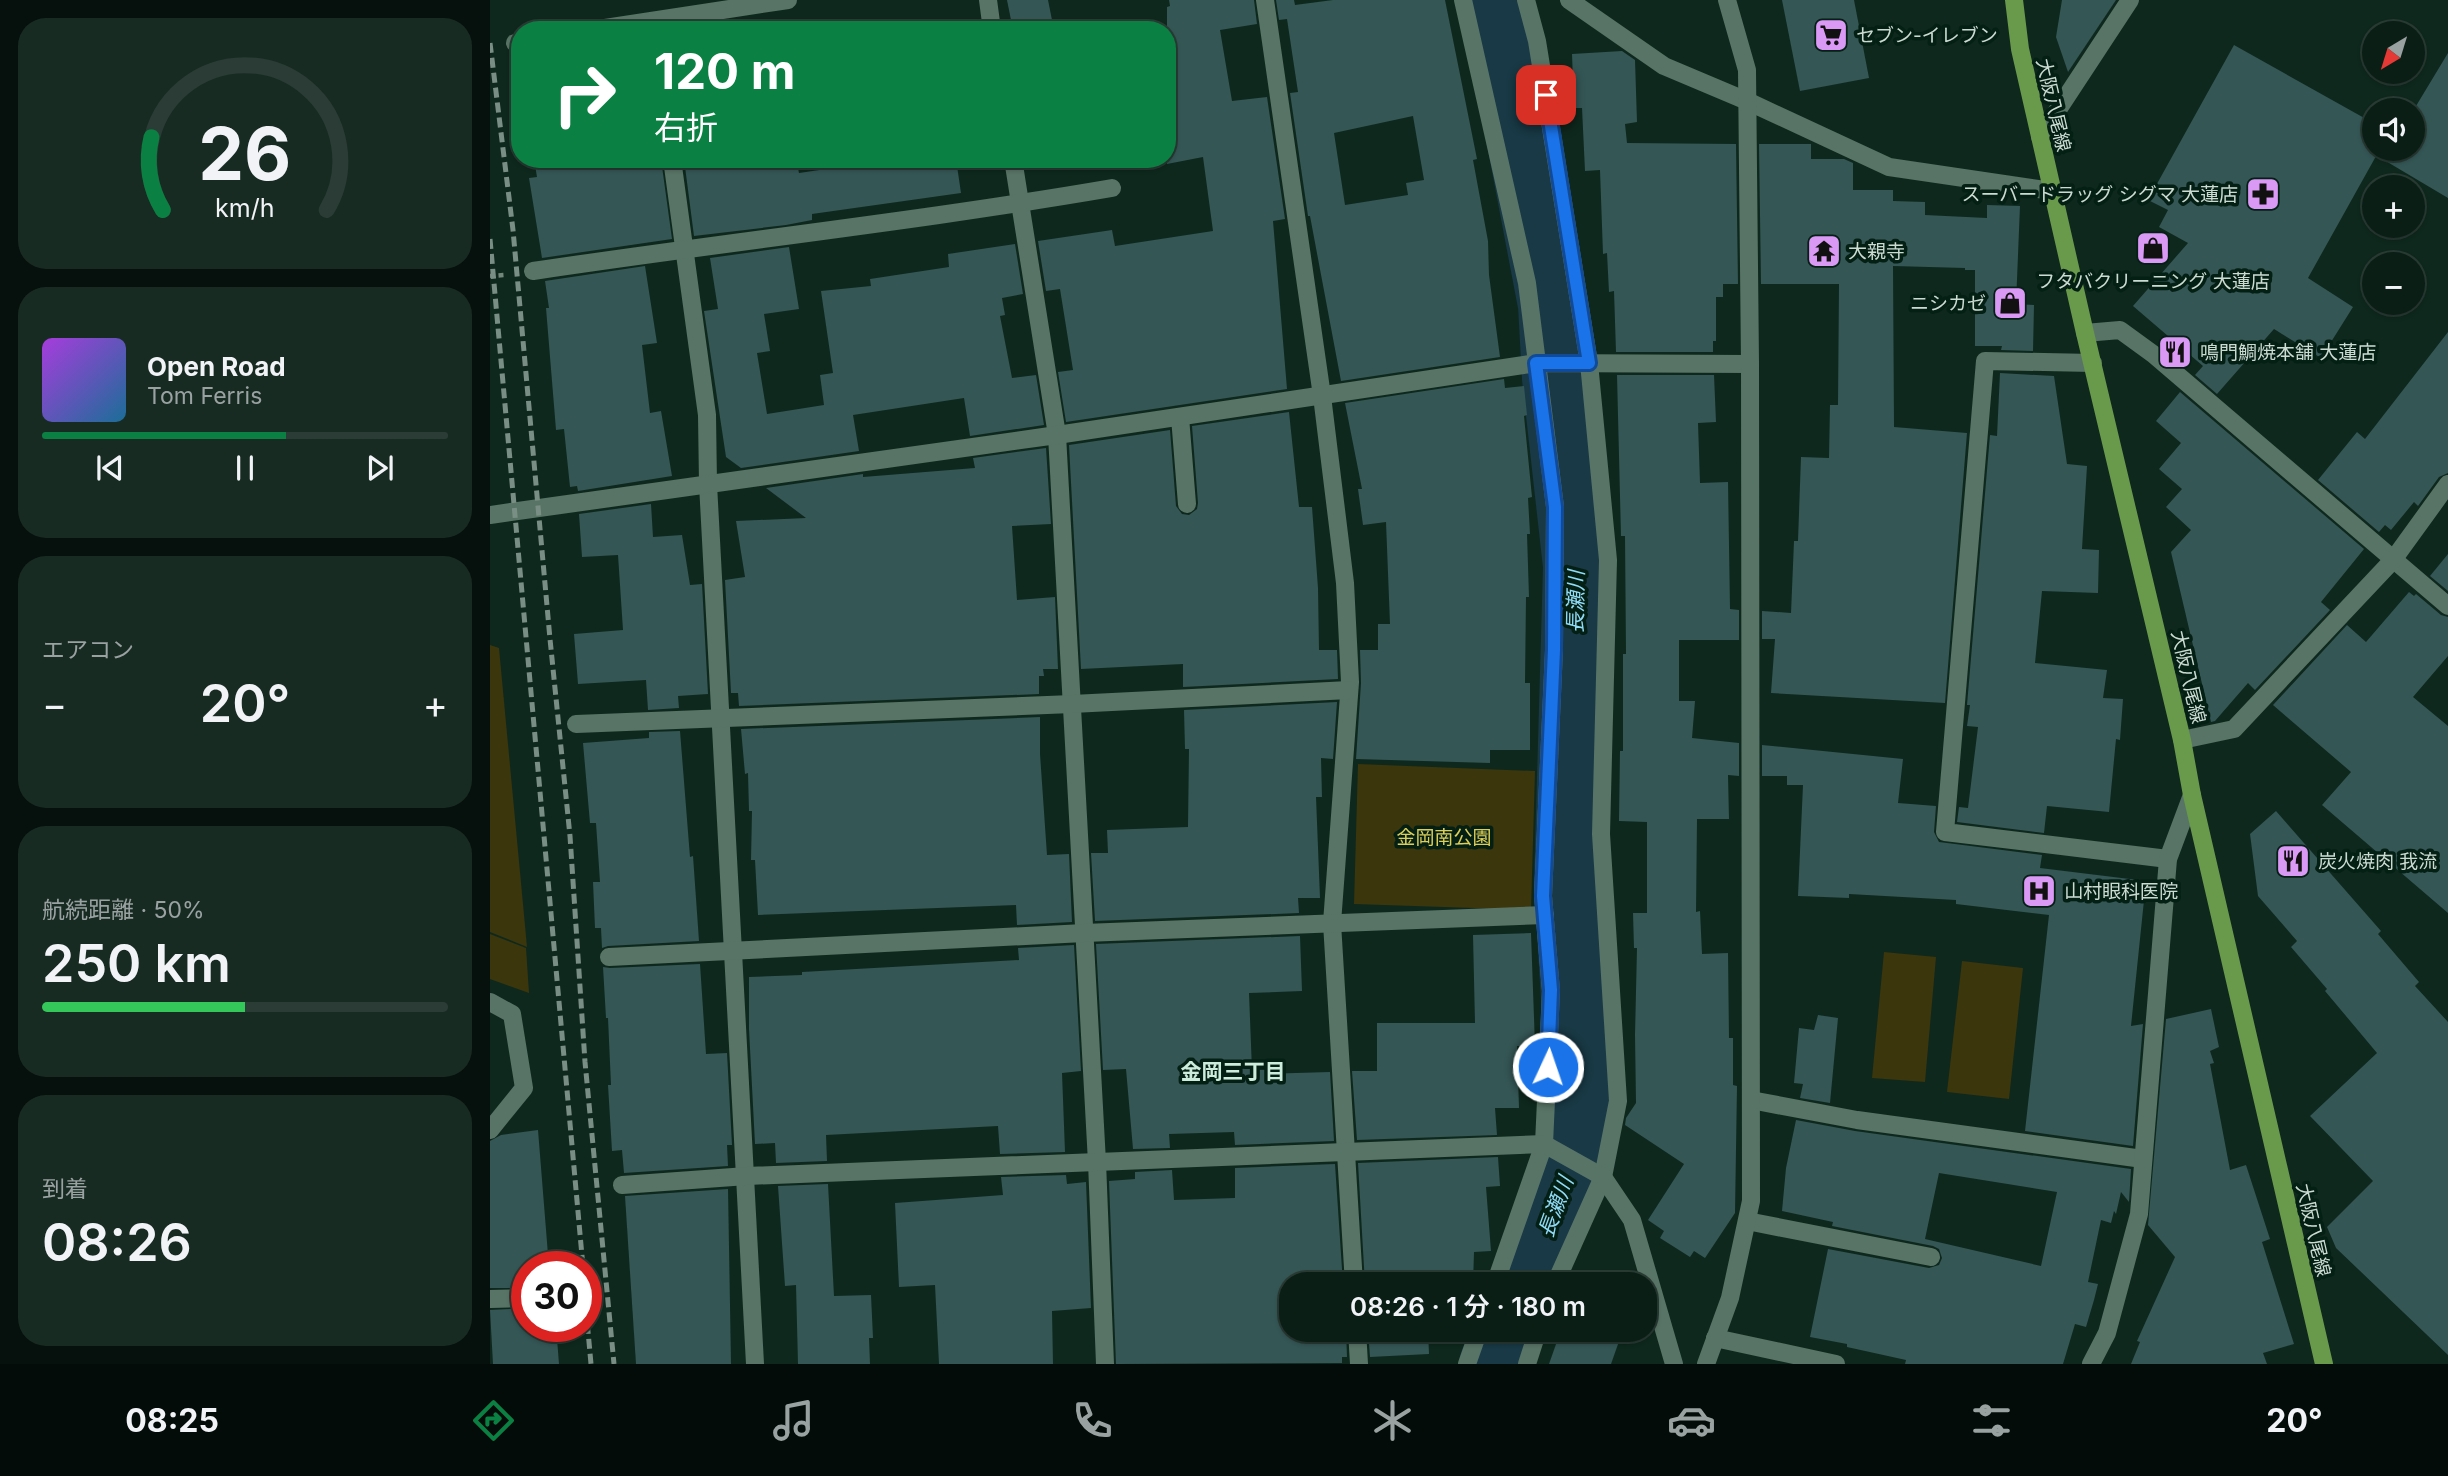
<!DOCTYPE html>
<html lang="ja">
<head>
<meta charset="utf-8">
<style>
  body { margin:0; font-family:Inter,"Noto Sans JP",sans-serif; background:#182b23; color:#f1f3f6; height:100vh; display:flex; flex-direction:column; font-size:26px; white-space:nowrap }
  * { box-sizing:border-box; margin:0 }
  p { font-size:23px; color:#99a2a1 }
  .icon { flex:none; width:38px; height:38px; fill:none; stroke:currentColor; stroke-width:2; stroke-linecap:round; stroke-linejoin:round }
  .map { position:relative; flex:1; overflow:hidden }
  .details { display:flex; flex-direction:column; gap:18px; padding:18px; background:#06100c; width:490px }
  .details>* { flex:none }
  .hud { position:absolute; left:21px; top:21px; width:665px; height:147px; border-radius:28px; box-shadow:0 2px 5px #0004,0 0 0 2px #2a3c35; background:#0b8043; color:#fff; overflow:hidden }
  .needle { width:46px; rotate:218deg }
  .fabs { position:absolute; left:1872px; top:21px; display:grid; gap:14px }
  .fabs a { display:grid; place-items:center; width:63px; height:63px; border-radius:50%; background:#0a1e16; box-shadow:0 2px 5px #0004,0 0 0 2px #2a3c35; font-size:35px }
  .speed { position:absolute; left:21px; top:1251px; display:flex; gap:14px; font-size:35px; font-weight:700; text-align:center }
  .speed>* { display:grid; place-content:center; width:91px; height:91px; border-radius:50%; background:#0a1e16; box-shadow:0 2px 5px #0004,0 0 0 2px #2a3c35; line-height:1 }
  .speed .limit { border:10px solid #d22; background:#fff; color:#111 }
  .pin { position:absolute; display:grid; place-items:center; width:60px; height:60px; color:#fff; margin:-30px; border-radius:14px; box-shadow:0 4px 10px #0006 }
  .me { position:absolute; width:77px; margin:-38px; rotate:3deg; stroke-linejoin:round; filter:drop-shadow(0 0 5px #0008) }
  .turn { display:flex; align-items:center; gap:24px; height:147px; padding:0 28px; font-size:32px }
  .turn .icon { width:91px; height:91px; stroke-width:2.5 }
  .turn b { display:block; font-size:49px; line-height:60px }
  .big { font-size:52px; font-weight:600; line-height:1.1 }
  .details .widget { flex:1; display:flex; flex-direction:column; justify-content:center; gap:10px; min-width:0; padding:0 24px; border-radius:28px; background:#182b23 }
  .details .dial { align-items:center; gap:0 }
  .dial svg { height:182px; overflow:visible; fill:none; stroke:#2a3c35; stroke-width:7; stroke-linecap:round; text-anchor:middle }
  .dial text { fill:#f1f3f6; stroke:none }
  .song { display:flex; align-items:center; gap:21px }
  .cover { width:84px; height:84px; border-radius:10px; background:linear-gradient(135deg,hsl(280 70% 55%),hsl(200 70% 35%)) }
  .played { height:7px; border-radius:4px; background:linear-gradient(90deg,#0b8043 60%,#2a3c35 60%) }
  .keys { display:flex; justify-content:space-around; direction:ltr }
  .heat { display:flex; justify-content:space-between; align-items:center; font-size:38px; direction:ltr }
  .charge { height:10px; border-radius:5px; background:linear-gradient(90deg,#34c759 50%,#2a3c35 0) }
  .trip { position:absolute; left:789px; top:1272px; width:378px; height:70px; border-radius:28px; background:#0a1e16; box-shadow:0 2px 5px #0004,0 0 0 2px #2a3c35; font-weight:600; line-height:70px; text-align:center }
  .tabs { display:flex; height:112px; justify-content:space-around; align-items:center; background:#040c09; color:#99a2a1 }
  .tabs .icon { width:49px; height:49px }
  .tabs .current { color:#0b8043 }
  .tabs b { font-size:32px; color:#f1f3f6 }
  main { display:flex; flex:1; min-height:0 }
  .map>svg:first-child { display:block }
  .green { fill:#3b360b }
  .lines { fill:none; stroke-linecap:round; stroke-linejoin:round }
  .river { stroke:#183945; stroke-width:70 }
  .building { fill:#345655; fill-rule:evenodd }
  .path { stroke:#72867c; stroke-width:4.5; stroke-dasharray:5 3.5; stroke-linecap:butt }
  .minor { stroke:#587466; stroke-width:18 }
  .major { stroke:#69994b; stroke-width:18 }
  .rail { stroke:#798e84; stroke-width:5; stroke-dasharray:10 5; stroke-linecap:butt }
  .route-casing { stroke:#114b97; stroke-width:18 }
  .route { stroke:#1a73e8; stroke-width:12 }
  .labels { text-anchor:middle; stroke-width:7; stroke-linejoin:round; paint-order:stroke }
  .poi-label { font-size:19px; fill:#cbdbd2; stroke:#041f14; text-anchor:start }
  .street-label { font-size:19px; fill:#cbdbd2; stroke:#041f14 }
  .park-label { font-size:19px; fill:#ddce57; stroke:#041f14 }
  .water-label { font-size:21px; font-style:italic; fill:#90dbf7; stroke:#041f14 }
  .neighbourhood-label { font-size:21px; font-weight:bold; fill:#cdecdc; stroke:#041f14 }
</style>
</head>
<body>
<main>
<section class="details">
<div class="widget dial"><svg viewBox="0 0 100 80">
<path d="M14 69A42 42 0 1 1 86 69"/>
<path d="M14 69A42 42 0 0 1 9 37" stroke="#0b8043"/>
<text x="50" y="56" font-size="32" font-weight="700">26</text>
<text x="50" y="72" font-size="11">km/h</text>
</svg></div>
<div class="widget">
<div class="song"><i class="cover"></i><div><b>Open Road</b><p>Tom Ferris</p></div></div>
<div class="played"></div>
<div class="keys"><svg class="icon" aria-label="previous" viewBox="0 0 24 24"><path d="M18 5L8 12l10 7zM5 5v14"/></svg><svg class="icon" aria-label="pause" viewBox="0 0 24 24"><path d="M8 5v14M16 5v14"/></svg><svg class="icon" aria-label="next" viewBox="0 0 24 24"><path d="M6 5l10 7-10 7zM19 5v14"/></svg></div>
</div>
<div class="widget"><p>エアコン</p>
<div class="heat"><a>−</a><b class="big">20°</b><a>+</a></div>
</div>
<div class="widget"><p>航続距離 · 50%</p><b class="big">250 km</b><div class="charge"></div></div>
<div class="widget"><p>到着</p><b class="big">08:26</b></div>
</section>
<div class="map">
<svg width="1958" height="1364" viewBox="0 0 1958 1364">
  <rect width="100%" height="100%" fill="#0e281d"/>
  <g class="green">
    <path d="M0,645L9,648L37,947L0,932Z"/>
    <path d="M868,764L1045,771L1041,910L864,904Z"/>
    <path d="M0,934L36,948L39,993L0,979Z"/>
    <path d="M1394,952L1446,957L1435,1082L1382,1078Z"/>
    <path d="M1472,961L1533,968L1519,1099L1457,1092Z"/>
  </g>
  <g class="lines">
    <g class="river">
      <path d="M1005,0L1063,305L1067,378L1088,566L1079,883L1091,1082L1079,1177L1036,1284"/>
      <path d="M1004,1364L1018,1330"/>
    </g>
  </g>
  <g class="building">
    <path d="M517,0H558L564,30H523Z"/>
    <path d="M679,0H764L767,24L730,30L742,101L777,97L795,219L783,221L797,389L576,422L568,372L583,370L570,289L556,291L548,241L622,230L625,246L723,231L713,157L677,164V7L680,6Z"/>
    <path d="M786,0H804L805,5L843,0H955L987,159L983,160L998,241L999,275L1010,357L851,381L820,216H818L800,93L808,92L797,19L789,20ZM923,116L934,180L916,183L918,195L855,205L844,133Z"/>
    <path d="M1292,0H1364L1379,78L1310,91Z"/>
    <path d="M1572,0H1626L1578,72L1566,37Z"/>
    <path d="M1744,45L1885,124V149H1890L1818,278L1863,307L1831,358L1784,329L1727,394L1705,375L1713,366L1643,306L1698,243L1669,227L1678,210L1658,200Z"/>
    <path d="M1132,51L1145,60L1147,122L1135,124L1137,143L1246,144L1248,284H1233V297H1226V341H1223V352H1126L1124,291L1119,292L1117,253L1113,254L1110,170L1095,171L1092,108H1084L1082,54Z"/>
    <path d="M1958,53V198L1894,160L1901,149H1923V111Z"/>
    <path d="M1269,144H1321V159H1354L1363,163V190H1403V201L1435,202V215L1497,218V205L1530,206L1526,304L1544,305L1543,351L1511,350L1512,346H1485V270H1475V268L1403,266L1404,427L1477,433L1455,703L1281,693L1285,639H1272V611L1301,613L1304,541H1308L1311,457L1339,458L1340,405H1348L1349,284H1271Z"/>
    <path d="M44,159H171L182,239L52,258L39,178L47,177Z"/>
    <path d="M194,159H306L309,173L370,164L369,159H466L471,193L322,214V220L296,225L204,236Z"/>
    <path d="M525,244L533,294L512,298L515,315L510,316L522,378L546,375L554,425L480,436L474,398L363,415L369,451L251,468L236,457L214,311L228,309L220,258L299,247L309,309L274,314L280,351L267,353L277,414L334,405L330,375L343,373L331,291L381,286L380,279L459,267L458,254Z"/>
    <path d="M155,266L167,343L152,345L160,413L171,411L182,476L88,491L87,486L80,487L74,429L66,430L56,308H59L55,281Z"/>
    <path d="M1958,332V473L1949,477L1928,506L1924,502L1901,530L1895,525L1889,532L1828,480L1867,432L1875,439Z"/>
    <path d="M1510,373L1564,376L1577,464L1597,466L1592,549L1609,550L1608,593L1552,591L1545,663L1617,670L1613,698L1633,699L1630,740L1626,739L1619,812L1557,806L1554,833L1467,822L1469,807L1478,808L1488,727L1477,726L1480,705H1477L1500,435L1507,436Z"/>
    <path d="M1127,375H1224L1226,422L1208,423L1210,483L1238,482L1240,609L1249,610V640H1189V701H1205L1202,738L1249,743V776L1238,775L1239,819H1207L1206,912L1210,911L1212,954L1238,953L1239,1038H1243V1085L1247,1086L1245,1213L1215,1258L1204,1251L1200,1257L1170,1238L1174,1231L1158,1220L1194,1164L1135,1125L1136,1118L1146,1103L1145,1035L1147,948H1144L1143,913H1157V822L1129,821L1130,751H1133V654H1136L1135,536H1131Z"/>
    <path d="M1014,379L1015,388L1034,386L1037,415L1034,416L1042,497L1038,498L1040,534H1037L1039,597H1036L1035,683H1040V750H1000V763L866,759L871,683L870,650H888V624H900L896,522L873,525L868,489H872L855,403Z"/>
    <path d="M1690,392L1874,549L1831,602L1840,610L1765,690L1758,683L1725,721L1721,722L1681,552L1701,530L1676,507L1692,489L1669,469L1691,443L1666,421Z"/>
    <path d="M799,412L809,507H822L828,588L829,650H847L848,679L693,687V664L591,669L579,445L680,430L686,506L692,514L699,515L707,509L708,503L702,426Z"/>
    <path d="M556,448L561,524L522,526L527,600L565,597L568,669H553L554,676H549V694L249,706L248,693H241L235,580L255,577L246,521L316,518L276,488L373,474V477L485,468L483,458Z"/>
    <path d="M161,504L163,537L192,535L200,585L212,584L218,694L188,696L189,708L158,710L156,680L88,684L84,634L133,630L128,555L92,557L89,514Z"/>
    <path d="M1958,554V591L1940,576Z"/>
    <path d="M1919,592L1924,596L1926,594L1951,615L1958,617V656L1923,697L1958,726V913L1832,805L1861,772L1783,705L1857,625L1876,642Z"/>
    <path d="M847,702L843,759L831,758L832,797H826L830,898H808L809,913L605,921L601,853H618L617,830L698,827L699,749H695L694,710Z"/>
    <path d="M550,717V754L557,855L579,854L582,922L527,925L526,905L268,915L265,860H261L262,811H259L258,773L255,774L251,729Z"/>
    <path d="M190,731L200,857L203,856L209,941L118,946L112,948L111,928H105L103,882H110L106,823H100L93,743L159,738V732Z"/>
    <path d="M1272,745L1413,759L1408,803L1446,806L1444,832L1449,842L1552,855L1550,868L1656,881L1641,1026L1653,1024L1643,1146L1535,1131L1559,915L1466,904V900L1359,894V898L1308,896L1313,785H1297V776H1272Z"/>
    <path d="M1786,811L1891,931L1888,934L1929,982L1925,986L1958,1022V1355L1846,1248L1837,1227L1883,1181L1820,1116L1887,1053L1835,991L1837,989L1801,947L1807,941L1768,896L1760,834Z"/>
    <path d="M1041,933L1045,1046H1027L1029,1108H1005L1007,1135L867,1140L862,1071H887V1023H985L983,935Z"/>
    <path d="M810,936L812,991L759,993L762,1070H775V1074L840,1072L844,1141L745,1145L744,1132L679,1134L680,1148L643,1149L636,1069L613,1070L606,944Z"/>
    <path d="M584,945L591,1071L572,1073L575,1152L510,1154L508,1126L336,1135L337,1161L286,1163L285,1143L265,1144L259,1029V977L312,975V972L529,960L528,948Z"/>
    <path d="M210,964L216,1054L237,1053L242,1145H237L238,1166L134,1173L132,1150L122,1151L118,1085H121L118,1018H116L113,967L120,968Z"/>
    <path d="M1721,1009L1729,1047L1720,1051L1724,1063L1720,1064L1740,1170L1756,1165L1780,1239L1772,1242L1804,1344L1773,1353L1777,1364H1641L1650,1342L1647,1341L1685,1257L1658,1225L1676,1019Z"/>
    <path d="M1328,1015L1348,1018L1340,1103L1310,1098L1313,1084L1304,1083L1309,1028L1324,1030Z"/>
    <path d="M1306,1120L1365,1131L1641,1169L1639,1202L1631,1192L1626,1214L1624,1211L1621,1223L1611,1220L1598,1282L1608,1284L1604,1300L1596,1327L1585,1324L1573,1364H1415L1416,1360L1357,1347V1344L1320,1337L1338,1249L1439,1268L1449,1265L1452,1258L1449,1249L1443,1246L1342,1226L1343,1222L1292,1211L1296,1168ZM1449,1173L1567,1192L1551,1266L1435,1239Z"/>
    <path d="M48,1130L59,1267H37V1288H0V1141L11,1135Z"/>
    <path d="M1008,1157L1010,1186L996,1187L1001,1251L984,1252L983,1284H875L868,1163Z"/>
    <path d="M845,1164L853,1284H802V1330H856L857,1357H852V1363L626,1364L619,1181L645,1179V1172L682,1170L684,1200L745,1198V1168Z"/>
    <path d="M576,1175L577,1184L596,1182L601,1308L562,1311L563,1364H449L445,1285L409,1287L405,1203L513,1195L511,1177Z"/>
    <path d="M338,1184L344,1296L381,1295L383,1338H379L380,1364H308L306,1285L295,1286L288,1186Z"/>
    <path d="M238,1189L241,1364H146L135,1196Z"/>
    <path d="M37,1308V1326H66L69,1364H3L0,1310Z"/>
    <path d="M878,1330H938L939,1354L880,1357Z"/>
    <path d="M1071,1330H1133L1121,1364H1059Z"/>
  </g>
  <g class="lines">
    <path class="path" d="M0,276L15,275"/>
    <g class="minor">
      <path d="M498,0L502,30"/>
      <path d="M775,0L832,396L855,583L860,682L842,923L864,1284"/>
      <path d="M973,0L1037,283L1065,507L1064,650L1053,896L1061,991L1054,1144L1005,1284"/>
      <path d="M1036,0L1047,41L1099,363L1118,560L1111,834L1128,1101L1113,1177L1065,1284"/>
      <path d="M1079,0L1174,66L1257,101L1399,167L1562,191"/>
      <path d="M102,30L298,0"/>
      <path d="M25,43L30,42"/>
      <path d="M1550,137L1640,0"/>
      <path d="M182,159L217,415L218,484L265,1364"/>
      <path d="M523,159L567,435L607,1162L615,1364"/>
      <path d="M43,271C236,242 430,221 622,188"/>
      <path d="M1595,333L1630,330L1663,354L1958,606"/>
      <path d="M1603,363L1495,361L1455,832L1678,859"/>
      <path d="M690,417L697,504"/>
      <path d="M0,515L567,435L1047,363L1260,364"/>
      <path d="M86,724L582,704L859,690"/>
      <path d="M1692,740L1744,729L1903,560L1958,484"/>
      <path d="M119,957L594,933L1055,915"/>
      <path d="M0,1002L22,1014L34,1088L0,1130"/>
      <path d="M1261,1100L1367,1120L1653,1159"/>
      <path d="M132,1185L257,1176L1054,1144L1113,1177L1142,1220L1184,1364"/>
      <path d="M1257,1221L1441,1257"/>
      <path d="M0,1299L33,1298"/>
      <path d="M867,1330L869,1364"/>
      <path d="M1225,1338L1346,1364"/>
      <path d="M977,1364L989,1330"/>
      <path d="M1037,1364L1048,1330"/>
      <path d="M1216,1364L1240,1298L1261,1201L1260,364L1257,70L1237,0"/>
      <path d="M1601,1364L1617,1333L1649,1214L1678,859L1702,795"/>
    </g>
    <path class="major" d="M1524,0L1530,49L1595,333L1692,740L1702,795L1834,1364"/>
    <g class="rail">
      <path d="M0,43L23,230L60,639L80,836L95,1062L124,1364"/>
      <path d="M0,239L93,1267"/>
      <path d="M96,1309L101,1364"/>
    </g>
  </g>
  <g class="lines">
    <g class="route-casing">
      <path id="route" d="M1056,95L1099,363H1046L1065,507L1064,650L1053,896L1061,990L1058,1067"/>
    </g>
    <use href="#route" class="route"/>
  </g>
  <defs>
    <g id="supermarket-square" transform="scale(1.75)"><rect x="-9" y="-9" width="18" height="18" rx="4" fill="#db99f6" stroke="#041f14"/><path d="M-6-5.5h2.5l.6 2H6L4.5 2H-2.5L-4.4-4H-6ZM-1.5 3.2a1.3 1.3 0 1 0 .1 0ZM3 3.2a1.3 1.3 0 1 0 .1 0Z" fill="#111"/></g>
    <g id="pharmacy-square" transform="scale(1.75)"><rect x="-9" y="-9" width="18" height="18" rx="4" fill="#db99f6" stroke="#041f14"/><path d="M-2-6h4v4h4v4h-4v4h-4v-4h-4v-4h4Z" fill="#111"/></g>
    <g id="shop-square" transform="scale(1.75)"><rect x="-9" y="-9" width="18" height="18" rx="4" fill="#db99f6" stroke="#041f14"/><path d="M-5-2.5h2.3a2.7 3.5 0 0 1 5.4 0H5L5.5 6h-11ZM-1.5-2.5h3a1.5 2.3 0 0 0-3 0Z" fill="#111"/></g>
    <g id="temple-square" transform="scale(1.75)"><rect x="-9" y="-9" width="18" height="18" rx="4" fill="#db99f6" stroke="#041f14"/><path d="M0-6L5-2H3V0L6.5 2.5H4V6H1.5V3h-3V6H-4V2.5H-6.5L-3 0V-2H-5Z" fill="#111"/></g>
    <g id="restaurant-square" transform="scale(1.75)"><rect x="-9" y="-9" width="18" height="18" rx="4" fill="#db99f6" stroke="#041f14"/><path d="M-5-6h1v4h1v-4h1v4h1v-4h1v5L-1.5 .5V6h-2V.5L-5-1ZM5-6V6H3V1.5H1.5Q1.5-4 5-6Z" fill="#111"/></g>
    <g id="hospital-square" transform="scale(1.75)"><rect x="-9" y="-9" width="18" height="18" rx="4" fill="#db99f6" stroke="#041f14"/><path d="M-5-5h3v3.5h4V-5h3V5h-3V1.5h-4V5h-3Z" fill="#111"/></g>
  </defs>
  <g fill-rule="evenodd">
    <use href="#supermarket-square" x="1341" y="35"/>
    <use href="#pharmacy-square" x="1773" y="194"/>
    <use href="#shop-square" x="1663" y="248"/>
    <use href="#temple-square" x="1334" y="251"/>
    <use href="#shop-square" x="1520" y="303"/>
    <use href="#restaurant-square" x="1685" y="352"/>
    <use href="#restaurant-square" x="1803" y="861"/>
    <use href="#hospital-square" x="1549" y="891"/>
  </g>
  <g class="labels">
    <g class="poi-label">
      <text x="1366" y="42">セブン-イレブン</text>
      <text x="1748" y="201" text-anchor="end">スーバードラッグ シグマ 大蓮店</text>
      <text x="1358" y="258">大親寺</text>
      <text x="1663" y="288" text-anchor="middle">フタバクリーニング 大蓮店</text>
      <text x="1496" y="310" text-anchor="end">ニシカゼ</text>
      <text x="1710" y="359">鳴門鯛焼本舗 大蓮店</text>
      <text x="1828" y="868">炭火焼肉 我流</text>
      <text x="1574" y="898">山村眼科医院</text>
    </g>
    <g class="street-label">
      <text transform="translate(1564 105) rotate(77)" y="7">大阪八尾線</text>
      <text transform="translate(1699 677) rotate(77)" y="7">大阪八尾線</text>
      <text transform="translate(1824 1230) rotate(77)" y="7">大阪八尾線</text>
    </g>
    <g class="park-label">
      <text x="954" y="844">金岡南公園</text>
    </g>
    <g class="water-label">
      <text transform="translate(1086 602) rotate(-89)" y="7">長瀬川</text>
      <text transform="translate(1066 1207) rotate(-70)" y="7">長瀬川</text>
    </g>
    <g class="neighbourhood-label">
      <text x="743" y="1079">金岡三丁目</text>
    </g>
  </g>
</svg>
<div class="fabs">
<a><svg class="needle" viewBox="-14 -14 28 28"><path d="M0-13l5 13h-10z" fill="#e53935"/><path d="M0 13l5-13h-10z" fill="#99a2a1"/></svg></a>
<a><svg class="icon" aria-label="sound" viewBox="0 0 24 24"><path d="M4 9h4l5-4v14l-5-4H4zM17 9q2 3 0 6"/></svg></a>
<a>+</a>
<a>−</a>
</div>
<div class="speed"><div class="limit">30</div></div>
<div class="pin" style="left:1056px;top:95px;background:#d93025"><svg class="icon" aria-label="arrive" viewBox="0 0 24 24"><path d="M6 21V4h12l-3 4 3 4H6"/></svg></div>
<svg class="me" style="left:1058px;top:1067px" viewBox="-20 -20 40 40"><circle r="17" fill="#1a73e8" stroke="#fff" stroke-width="3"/><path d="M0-11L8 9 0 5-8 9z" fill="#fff"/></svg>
<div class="trip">08:26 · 1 分 · 180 m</div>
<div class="hud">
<div class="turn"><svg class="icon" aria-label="right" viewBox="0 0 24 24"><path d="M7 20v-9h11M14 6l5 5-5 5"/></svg><div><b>120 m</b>右折</div></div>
</div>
</div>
</main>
<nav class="tabs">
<b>08:25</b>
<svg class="icon current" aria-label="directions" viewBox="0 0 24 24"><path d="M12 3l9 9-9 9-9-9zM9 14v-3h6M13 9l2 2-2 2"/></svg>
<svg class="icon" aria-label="music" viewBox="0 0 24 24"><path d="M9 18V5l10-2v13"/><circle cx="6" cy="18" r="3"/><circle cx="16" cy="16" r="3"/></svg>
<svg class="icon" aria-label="phone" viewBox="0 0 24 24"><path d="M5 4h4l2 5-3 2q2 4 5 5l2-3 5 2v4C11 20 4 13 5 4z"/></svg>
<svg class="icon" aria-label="climate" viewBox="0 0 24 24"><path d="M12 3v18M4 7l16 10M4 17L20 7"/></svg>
<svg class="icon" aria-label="car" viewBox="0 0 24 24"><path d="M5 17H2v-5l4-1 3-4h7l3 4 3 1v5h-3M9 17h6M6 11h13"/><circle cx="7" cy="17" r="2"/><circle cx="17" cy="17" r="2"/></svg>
<svg class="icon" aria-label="filters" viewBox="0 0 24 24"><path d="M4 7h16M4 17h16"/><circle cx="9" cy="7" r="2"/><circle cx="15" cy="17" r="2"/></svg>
<b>20°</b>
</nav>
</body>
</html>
